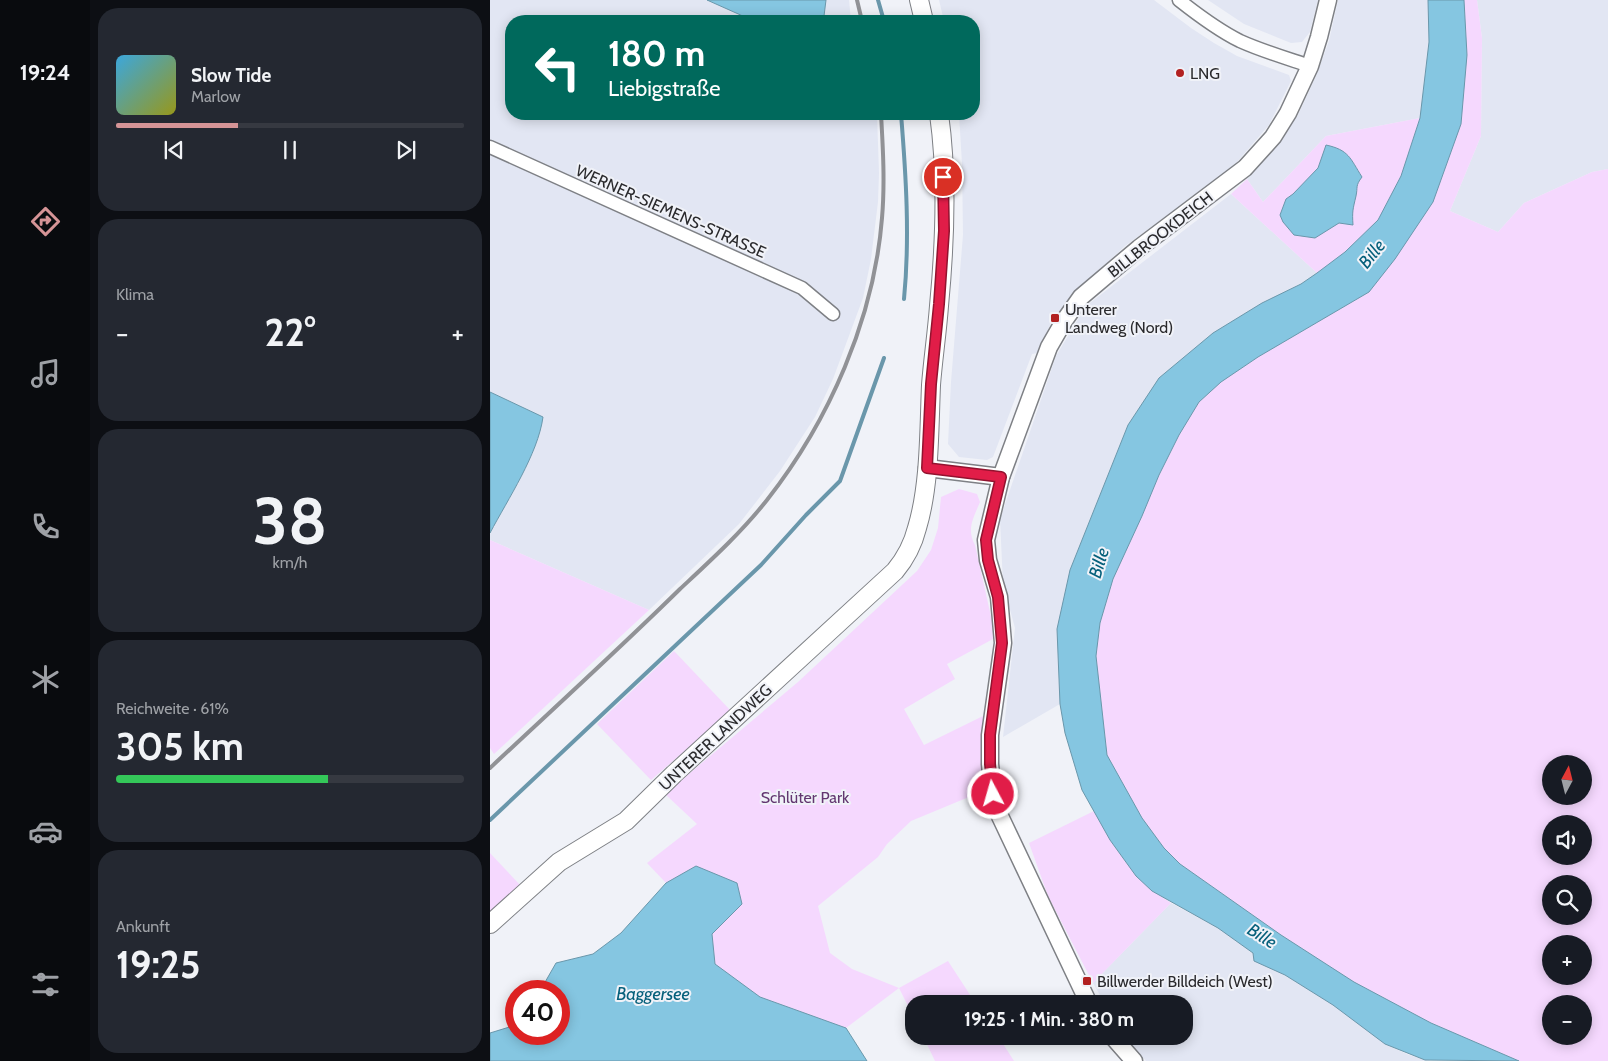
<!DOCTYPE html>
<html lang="de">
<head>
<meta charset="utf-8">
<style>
  body { margin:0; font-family:Cabin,sans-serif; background:#242831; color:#f1f3f6; height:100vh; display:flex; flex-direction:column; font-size:19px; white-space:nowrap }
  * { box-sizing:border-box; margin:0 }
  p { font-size:16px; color:#9ea1a6 }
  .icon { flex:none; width:28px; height:28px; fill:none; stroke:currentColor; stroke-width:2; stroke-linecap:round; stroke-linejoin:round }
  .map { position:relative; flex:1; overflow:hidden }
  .sheet { display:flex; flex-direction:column; gap:8px; padding:8px; background:#0d0f14; width:400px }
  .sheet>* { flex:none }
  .banner { position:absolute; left:15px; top:15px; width:475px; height:105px; border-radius:20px; box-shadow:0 2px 12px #0003; background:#00695c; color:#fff; overflow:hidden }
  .needle { width:32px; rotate:7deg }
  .buttons { position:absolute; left:1052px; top:755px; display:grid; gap:10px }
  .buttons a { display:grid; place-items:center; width:50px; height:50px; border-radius:50%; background:#171b24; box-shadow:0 2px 12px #0003; font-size:25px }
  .speed { position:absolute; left:15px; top:980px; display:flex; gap:10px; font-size:25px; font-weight:700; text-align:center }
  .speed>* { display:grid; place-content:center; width:65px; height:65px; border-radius:50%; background:#171b24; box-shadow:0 2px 12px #0003; line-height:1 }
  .speed .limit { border:8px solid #d22; background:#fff; color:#111 }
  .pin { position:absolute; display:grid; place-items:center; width:42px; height:42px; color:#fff; margin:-21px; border:2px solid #fff; border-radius:50%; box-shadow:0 1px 5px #0007 }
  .me { position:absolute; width:55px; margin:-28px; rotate:354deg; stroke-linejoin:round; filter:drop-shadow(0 0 4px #0008) }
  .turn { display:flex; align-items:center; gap:18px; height:105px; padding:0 20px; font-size:22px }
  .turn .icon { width:65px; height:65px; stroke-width:2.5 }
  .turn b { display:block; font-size:35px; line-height:42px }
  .big { font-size:38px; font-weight:700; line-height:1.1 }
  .sheet .tile { flex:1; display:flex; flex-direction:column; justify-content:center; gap:8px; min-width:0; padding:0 18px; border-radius:20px; background:#242831 }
  .sheet .dial { align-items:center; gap:0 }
  .dial b { font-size:65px; line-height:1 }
  .song { display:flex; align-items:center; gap:15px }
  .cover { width:60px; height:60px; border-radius:8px; background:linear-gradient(135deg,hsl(200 70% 55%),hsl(60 70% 35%)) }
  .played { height:5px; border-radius:2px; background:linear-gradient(90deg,#d59496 35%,#363941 35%) }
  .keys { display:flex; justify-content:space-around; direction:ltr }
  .heat { display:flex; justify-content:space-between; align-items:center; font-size:28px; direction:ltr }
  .charge { height:8px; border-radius:4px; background:linear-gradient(90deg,#34c759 61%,#363941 0) }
  .trip { position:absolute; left:415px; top:995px; width:288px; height:50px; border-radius:20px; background:#171b24; box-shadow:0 2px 12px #0003; font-weight:700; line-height:50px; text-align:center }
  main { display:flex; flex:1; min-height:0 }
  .menu { display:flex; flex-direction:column; width:90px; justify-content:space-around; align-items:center; background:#090b0e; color:#9ea1a6 }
  .menu .icon { width:35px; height:35px }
  .menu .on { color:#d59496 }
  .menu b { font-size:22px; color:#f1f3f6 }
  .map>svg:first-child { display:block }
  .built { fill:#e2e6f3 }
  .green { fill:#f5d8fe; fill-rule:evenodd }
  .water { fill:#85c6e1; stroke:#6a97ab }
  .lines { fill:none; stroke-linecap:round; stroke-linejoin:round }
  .stream { stroke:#6a97ab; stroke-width:4 }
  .minor-casing { stroke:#7e8085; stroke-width:15 }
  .tertiary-casing { stroke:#7e8085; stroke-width:19 }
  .secondary-casing { stroke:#7e8085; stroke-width:20 }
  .minor { stroke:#fff; stroke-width:12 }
  .tertiary { stroke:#fff; stroke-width:16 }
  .secondary { stroke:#fff; stroke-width:18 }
  .rail { stroke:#919296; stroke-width:4 }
  .route-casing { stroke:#92132f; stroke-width:12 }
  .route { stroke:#e11d48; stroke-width:9 }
  .poi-dot { fill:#b22121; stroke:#f0f2f8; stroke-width:2 }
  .labels { text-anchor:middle; stroke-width:4; stroke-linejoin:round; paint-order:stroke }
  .poi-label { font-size:16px; fill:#2a2a2d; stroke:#f0f2f8; text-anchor:start }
  .street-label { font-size:16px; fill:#2a2a2d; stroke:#f0f2f8 }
  .park-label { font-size:16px; fill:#633771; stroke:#f0f2f8 }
  .water-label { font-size:18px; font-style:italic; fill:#06607b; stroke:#f0f2f8 }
</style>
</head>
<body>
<main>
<nav class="menu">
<b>19:24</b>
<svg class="icon on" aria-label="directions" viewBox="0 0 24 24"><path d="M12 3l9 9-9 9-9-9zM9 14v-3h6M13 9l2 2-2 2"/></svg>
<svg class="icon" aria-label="music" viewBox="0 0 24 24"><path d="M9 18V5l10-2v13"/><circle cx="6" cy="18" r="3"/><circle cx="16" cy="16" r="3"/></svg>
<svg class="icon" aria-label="phone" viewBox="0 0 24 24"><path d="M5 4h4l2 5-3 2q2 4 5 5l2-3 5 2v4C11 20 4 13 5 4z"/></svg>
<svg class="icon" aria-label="climate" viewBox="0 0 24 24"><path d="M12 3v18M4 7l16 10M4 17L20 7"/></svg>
<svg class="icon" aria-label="car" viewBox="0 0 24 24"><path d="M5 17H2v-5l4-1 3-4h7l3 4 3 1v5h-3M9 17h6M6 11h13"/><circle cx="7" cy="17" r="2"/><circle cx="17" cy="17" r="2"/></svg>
<svg class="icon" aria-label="filters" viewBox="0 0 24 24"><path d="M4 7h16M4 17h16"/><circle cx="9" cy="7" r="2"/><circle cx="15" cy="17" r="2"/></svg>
</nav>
<section class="sheet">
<div class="tile">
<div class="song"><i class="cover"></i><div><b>Slow Tide</b><p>Marlow</p></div></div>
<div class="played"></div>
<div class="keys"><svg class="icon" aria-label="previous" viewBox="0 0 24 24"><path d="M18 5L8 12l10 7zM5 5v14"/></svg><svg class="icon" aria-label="pause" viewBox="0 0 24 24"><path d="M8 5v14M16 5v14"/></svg><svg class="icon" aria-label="next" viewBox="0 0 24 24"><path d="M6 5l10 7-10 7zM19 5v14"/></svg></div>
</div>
<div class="tile"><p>Klima</p>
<div class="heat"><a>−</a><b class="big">22°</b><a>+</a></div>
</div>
<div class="tile dial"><b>38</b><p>km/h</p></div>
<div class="tile"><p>Reichweite · 61%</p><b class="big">305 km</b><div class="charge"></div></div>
<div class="tile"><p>Ankunft</p><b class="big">19:25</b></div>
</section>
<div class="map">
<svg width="1118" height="1061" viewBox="0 0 1118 1061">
  <rect width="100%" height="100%" fill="#f0f2f8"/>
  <g class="built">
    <path d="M0,0H217L264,21H21V114H387L389,173L388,202L381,259L373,298L343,379L325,417L290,471L249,524L159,610L0,540V533L38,461L53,417L0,392Z"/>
    <path d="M336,0H359L361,21H331L334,16Z"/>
    <path d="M449,0H664L701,28L724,43L747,56L799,75L801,81L779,125L741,169L635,246L585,293L562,321L547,353L542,354L503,457L497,460L469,457L458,444L461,382L473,235L472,164L469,114H484V21H454Z"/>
    <path d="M718,0H828L820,32L812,42L801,43L754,24Z"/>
    <path d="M848,0H938L939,42L930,118L836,136L773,202L757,179L787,145L808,115L826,76L839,41Z"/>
    <path d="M987,0H1118V169L1102,172L1034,203L1008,232L960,211L991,136L992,38Z"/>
    <path d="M741,194L827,273L811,284L772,303L723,333L669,378L638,425L580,570L568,664L570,704L513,737L525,628L513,584L510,519L566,356L596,306Z"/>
    <path d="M681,903L728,928L763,953L764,961L795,975L843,1005L895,1044L919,1055L940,1061H656L634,1036H694V1004H615L603,983Z"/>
  </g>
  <g class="green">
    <path d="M974,0H987L992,38L991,136L960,211L1008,232L1034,203L1102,172L1118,169V1061H1029L941,1023L864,982L791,935L690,864L674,848L652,818L617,755L606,656L610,623L623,579L652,516L669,475L689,435L709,402L731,382L768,357L879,292L977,56ZM1061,764H1094V796H1061ZM1061,824H1094V856H1061ZM1061,884H1094V916H1061ZM1061,944H1094V976H1061ZM1061,1004H1094V1036H1061Z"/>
    <path d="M930,118L911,176L888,221L855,252L827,273L741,194L757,179L773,202L836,136Z"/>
    <path d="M469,489L487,494L490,502C484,517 476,529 485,545L502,621L503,639L457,664L465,679L414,709L434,745L493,716L491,792L421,821L397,844L388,857L328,906L340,953L362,969L409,988L458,961L486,1004H424V1018L409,988L356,1028L270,997L225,964L222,934L252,904L206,866L176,883L157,863L207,824L175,794L308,682L427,571L441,550L448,528L451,497Z"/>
    <path d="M0,540L159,610L4,754L0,748Z"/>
    <path d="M184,651L241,711L161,780L107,724Z"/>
    <path d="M604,811C625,849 642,878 681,903L603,983L558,896L539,843Z"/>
    <path d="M0,853L31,886L0,914Z"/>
    <path d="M433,1036H508L524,1061H445Z"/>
  </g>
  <g class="water">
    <path d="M217,0H336L334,16L331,21H264Z"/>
    <path d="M938,0H974L977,55L971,124L943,202L905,259L879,292L768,357L731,382L709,402L689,435L669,475L652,516L623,579L610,623L606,656L617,755L652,818L674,848L690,864L791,935L864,982L941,1023L1029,1061L935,1060L895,1044L843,1005L795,975L764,961L763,953L728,928L662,891L646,876L620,840L592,790L575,733L570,704L567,629L580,570L638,425L669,378L723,333L772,303L811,284L827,273L855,252L888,220L911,176L930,118L939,42Z"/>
    <path d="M836,145C859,150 860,158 872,177C865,186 868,187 866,196C863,209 862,211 863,225L849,223L825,238L804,235L793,222L790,215L796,199L803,194L828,168Z"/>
    <path d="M0,392L53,417C48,454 18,499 0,533Z"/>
    <path d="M206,866L247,883L252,904L222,934L225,964L270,997L356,1028L377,1061H0V1033L26,1025V1034H69V991H50L66,963L103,954L131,933L176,883Z"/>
  </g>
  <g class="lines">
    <g class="stream">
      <path d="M388,0L394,21"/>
      <path d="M411,114C416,175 420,238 414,299"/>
      <path d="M0,820L271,565L316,515L350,481L394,358"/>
    </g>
    <g class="minor-casing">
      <g id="minor">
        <path d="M689,0C708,15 728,30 750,41C772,51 796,58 820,66"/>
        <path d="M0,147L312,288L343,314"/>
      </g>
    </g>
    <g class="tertiary-casing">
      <g id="tertiary">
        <path d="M437,468L511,477"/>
        <path d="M599,1004L508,812L503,794L500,764V735L513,643L509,597L498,560L496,540L511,477L559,347L574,321L591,297L649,248L755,168L783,137L798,113L820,66L829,37L838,0"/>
        <path d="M622,1036L644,1061"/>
      </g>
    </g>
    <g class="secondary-casing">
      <g id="secondary">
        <path d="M429,0L434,21"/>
        <path d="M0,924L69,862L136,821L184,774L405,571C415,559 423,544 427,528C440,485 439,431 441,385C443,359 447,333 449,306C455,243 458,177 449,114"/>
      </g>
    </g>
    <use href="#minor" class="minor"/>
    <use href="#tertiary" class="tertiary"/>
    <use href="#secondary" class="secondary"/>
    <g class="rail">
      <path d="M367,0L372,21"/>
      <path d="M0,768C63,709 128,650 190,589C220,561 251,533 277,500C339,421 384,319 392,218C395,184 393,148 391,114"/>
    </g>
  </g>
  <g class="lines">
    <g class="route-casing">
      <path id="route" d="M453,177L454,231L449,304L441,384L437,468L511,477L496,540L498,560L508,597L512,643L500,735V764L503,794"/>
    </g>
    <use href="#route" class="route"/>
  </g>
  <g class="poi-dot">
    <circle cx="690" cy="73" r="5"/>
    <rect x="560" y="313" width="10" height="10" rx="2.5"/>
    <rect x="592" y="976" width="10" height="10" rx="2.5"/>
  </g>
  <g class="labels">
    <g class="poi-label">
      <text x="700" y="79">LNG</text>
      <text x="575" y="315">Unterer<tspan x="575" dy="18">Landweg (Nord)</tspan></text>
      <text x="607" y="987">Billwerder Billdeich (West)</text>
    </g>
    <g class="street-label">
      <text transform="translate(181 211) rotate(24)" y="6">WERNER-SIEMENS-STRASSE</text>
      <text transform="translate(670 234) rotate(-38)" y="6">BILLBROOKDEICH</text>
      <text transform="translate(225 737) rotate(-43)" y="6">UNTERER LANDWEG</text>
    </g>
    <g class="park-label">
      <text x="315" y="803">Schlüter Park</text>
    </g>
    <g class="water-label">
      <text transform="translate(882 254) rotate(-51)" y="6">Bille</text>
      <text transform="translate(609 563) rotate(-73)" y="6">Bille</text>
      <text transform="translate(772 936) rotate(32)" y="6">Bille</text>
      <text x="163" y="1000">Baggersee</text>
    </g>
  </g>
</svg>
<div class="buttons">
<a><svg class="needle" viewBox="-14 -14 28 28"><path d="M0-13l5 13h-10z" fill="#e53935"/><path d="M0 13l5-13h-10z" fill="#9ea1a6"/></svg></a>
<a><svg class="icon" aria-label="sound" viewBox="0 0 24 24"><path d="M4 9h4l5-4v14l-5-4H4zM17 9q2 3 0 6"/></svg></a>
<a><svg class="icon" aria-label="search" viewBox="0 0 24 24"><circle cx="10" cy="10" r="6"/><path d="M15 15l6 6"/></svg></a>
<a>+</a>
<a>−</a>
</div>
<div class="speed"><div class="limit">40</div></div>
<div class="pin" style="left:453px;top:177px;background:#d93025"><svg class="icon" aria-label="arrive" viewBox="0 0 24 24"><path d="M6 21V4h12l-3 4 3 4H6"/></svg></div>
<svg class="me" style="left:503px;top:794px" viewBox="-20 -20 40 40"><circle r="17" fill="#e11d48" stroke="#fff" stroke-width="3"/><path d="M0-11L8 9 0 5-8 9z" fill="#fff"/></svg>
<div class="trip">19:25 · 1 Min. · 380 m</div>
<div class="banner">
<div class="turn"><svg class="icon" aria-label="left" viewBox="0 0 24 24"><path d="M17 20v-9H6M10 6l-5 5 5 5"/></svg><div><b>180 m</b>Liebigstraße</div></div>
</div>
</div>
</main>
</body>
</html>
